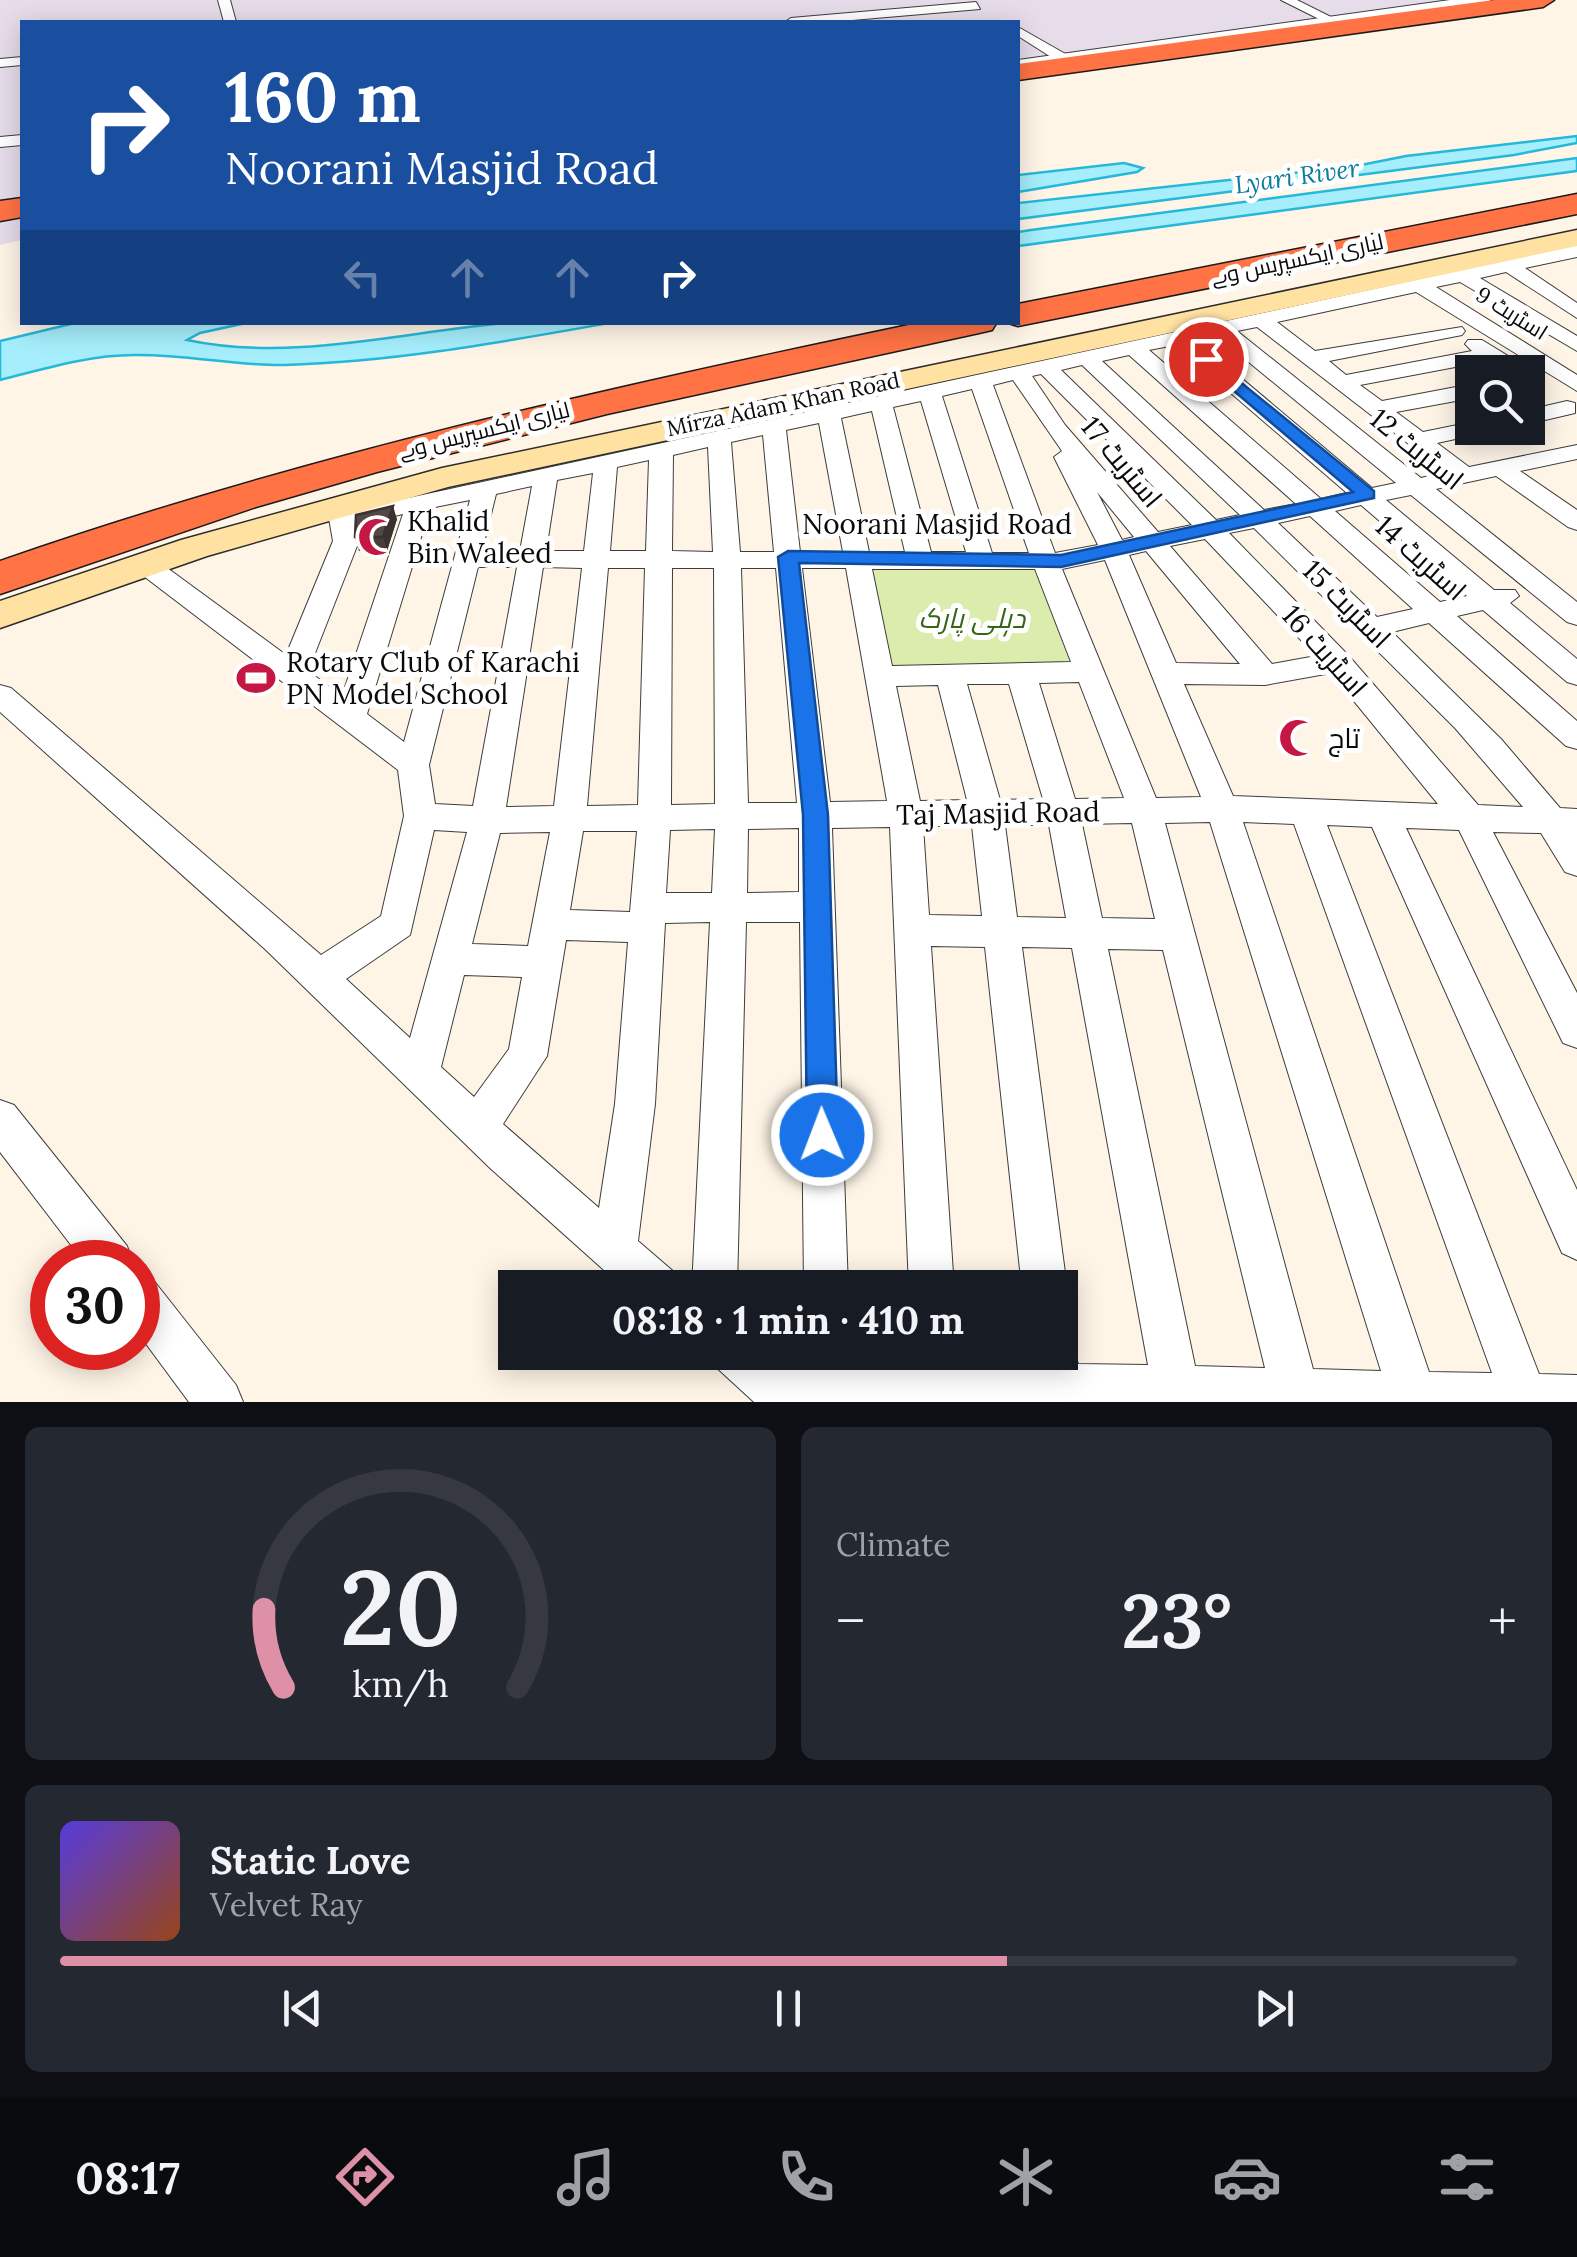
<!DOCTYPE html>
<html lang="en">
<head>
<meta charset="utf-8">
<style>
  body { margin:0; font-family:Lora,Cairo,serif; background:#242831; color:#f1f3f6; height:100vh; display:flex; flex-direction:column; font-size:38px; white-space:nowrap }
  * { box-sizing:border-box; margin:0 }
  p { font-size:32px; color:#9ea1a6 }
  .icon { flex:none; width:55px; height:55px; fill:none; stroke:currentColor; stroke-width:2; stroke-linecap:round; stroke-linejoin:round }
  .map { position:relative; height:1402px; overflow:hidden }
  .sheet { display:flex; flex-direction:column; gap:25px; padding:25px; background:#0d0f14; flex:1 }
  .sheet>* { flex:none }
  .top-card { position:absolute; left:20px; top:20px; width:1000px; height:305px; border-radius:0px; box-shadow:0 5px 25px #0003; background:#1a4fa0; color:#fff; overflow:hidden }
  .controls { position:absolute; left:1455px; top:355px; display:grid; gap:20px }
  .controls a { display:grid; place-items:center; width:90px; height:90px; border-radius:0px; background:#171b24; box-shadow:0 5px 25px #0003; font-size:50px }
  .speed { position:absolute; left:30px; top:1240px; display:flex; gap:20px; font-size:50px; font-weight:700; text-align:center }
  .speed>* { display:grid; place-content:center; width:130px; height:130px; border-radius:50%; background:#171b24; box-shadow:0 5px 25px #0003; line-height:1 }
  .speed .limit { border:15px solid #d22; background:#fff; color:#111 }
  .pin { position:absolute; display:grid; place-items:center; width:85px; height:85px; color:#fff; margin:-42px; border:5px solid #fff; border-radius:50%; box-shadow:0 2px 10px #0007 }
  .me { position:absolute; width:110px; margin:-55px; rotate:359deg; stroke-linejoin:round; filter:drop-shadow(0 0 8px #0008) }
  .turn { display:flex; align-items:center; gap:35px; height:210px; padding:0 40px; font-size:45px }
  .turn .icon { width:130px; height:130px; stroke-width:2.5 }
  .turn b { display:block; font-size:70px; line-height:85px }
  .lanes { display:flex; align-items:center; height:95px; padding:0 40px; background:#0003; justify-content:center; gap:50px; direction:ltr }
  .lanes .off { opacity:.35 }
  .big { font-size:75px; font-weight:700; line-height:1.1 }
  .sheet .tile { flex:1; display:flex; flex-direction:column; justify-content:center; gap:15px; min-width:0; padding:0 35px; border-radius:15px; background:#242831 }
  .sheet .dial { align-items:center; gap:0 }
  .dial svg { height:260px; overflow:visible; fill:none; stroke:#363941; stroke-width:7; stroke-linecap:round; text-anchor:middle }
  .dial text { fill:#f1f3f6; stroke:none }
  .song { display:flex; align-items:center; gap:30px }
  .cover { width:120px; height:120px; border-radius:15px; background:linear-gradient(135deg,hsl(250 70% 55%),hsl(20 70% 35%)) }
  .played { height:10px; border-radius:5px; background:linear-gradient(90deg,#dd90a6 65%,#363941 65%) }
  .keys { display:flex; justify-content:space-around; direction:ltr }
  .heat { display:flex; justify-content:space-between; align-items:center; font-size:55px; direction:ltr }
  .sheet .tiles { flex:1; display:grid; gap:25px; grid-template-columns:1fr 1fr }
  .tile:last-child { grid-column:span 2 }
  .trip { position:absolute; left:498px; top:1270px; width:580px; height:100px; border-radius:0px; background:#171b24; box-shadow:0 5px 25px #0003; font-weight:700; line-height:100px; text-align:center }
  .dock { display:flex; height:160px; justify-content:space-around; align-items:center; background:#090b0e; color:#9ea1a6 }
  .dock .icon { width:70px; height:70px }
  .dock .selected { color:#dd90a6 }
  .dock b { font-size:45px; color:#f1f3f6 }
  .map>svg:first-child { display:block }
  .industrial { fill:#e6dcea }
  .green { fill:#dbecad }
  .water { fill:#a6eefc; stroke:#26b8d9; stroke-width:2.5 }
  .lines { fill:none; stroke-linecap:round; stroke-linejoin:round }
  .minor-casing { stroke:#3d3d3d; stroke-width:2 }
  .tertiary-casing { stroke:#3d3d3d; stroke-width:2 }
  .secondary-casing { stroke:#2c2c2c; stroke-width:3 }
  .motorway-casing { stroke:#1b1b1b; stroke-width:3 }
  .minor { fill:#fff; fill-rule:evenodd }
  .tertiary { fill:#fff; fill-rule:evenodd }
  .secondary { fill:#ffe1a2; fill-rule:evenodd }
  .motorway { fill:#ff7345; fill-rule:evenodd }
  .wall { fill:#473e3b }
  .shaded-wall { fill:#3a3230 }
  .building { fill:#534845; stroke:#3a3230; stroke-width:2.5 }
  .route { fill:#1a73e8; stroke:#114b97; stroke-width:2.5 }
  .labels { text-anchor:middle; stroke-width:10; stroke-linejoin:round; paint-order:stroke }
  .far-street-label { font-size:22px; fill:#0a0a0a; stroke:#fff }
  .far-water-label { font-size:25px; font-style:italic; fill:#0a7c9e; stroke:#fff }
  .street-label { font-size:28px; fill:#0a0a0a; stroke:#fff }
  .poi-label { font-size:28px; fill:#0a0a0a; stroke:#fff; text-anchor:start }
  .park-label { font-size:28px; font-style:italic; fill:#376616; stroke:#fff }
</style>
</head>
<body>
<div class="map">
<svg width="1577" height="1402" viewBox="0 0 1577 1402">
  <rect width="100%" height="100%" fill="#fff5e7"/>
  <path class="industrial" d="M0,0H1461L1018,63V22H22V240L0,245Z"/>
  <path class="green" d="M857,559L1045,561L1087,673L879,676Z"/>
  <g class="water">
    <path d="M1577,136V143L1514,155L1018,219V203L1356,166L1406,156Z"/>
    <path d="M1577,158V171L1018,246V232L1031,230Z"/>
    <path d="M1124,163L1143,168L1137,172L1018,192V175Z"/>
    <path d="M79,322L246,323L200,333L187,340C295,363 409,330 516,322C547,320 578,322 609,323C502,342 394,362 285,365C235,366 185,354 134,355C89,355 43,369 0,380V341Z"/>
  </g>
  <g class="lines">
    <g class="minor-casing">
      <g id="minor">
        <path d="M218,0H230L236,22H224Z"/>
        <path d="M1281,0H1297L1337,20L1327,23Z"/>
        <path d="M976,2L980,9L829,22H785L791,18Z"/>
        <path d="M1018,27L1069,56L1071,59L1059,62L1018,36Z"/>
        <path d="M22,57V65L0,67V59Z"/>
        <path d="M22,135V145L0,147V137Z"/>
        <path d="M1577,245V257L1525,268L1577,303V318L1506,272L1480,278L1577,336V351L1460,282L1436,287L1577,375V391L1416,292L1277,322L1315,351L1462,327L1465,331L1462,335L1329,361L1346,375L1472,351L1465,344L1468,340H1482L1526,367L1529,372L1528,374L1504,372L1487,361L1360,385L1382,401L1472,384V398L1396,412L1423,432L1472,422V428H1486L1483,433L1437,443L1469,467L1577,445V459L1520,471L1577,510V530L1568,527L1496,476L1436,489L1577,602V625L1567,622L1411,495L1386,500L1494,590H1515L1519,596L1510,603L1577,659V685L1567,682L1483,610L1457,616L1577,721V749L1566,746L1429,623L1392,632L1501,739L1560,808L1577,809V876L1565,872L1541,833L1493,832L1577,993V1048L1563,1043L1459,830L1406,828L1577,1190V1260L1562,1253L1372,827L1327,825L1539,1374L1577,1375V1402H754L717,1368L710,1352L912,1360V1352H958L959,1361L1031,1362L1030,1352H1060V1332L1069,1336L1078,1364L1148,1365L1072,948L1022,947L1067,1288L1061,1304L1060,1288H1022L985,947L931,946L954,1288H909L890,827L832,828L848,1288H804L800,922H746L737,1288H692L710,922L665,923L655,1104L638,1241L674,1272L680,1288H624L490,1168L266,950L0,712V685L11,688L321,955L381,916L404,816L398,770L137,571L133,565L137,559H155L286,655L333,541L327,507L331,502H349L353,510ZM1257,327L1445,472L1421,478L1237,331ZM1217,336L1396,483L1372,488L1196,340ZM1175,345L1347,493L1321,499L1149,350ZM1129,355L1296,504L1264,510L1102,361ZM1082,365L1240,515L1216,520L1061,370ZM1041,374L1192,525L1158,532L1065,425L1032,376ZM1013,380L1062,451L1054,457L1098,545L1055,553L993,385ZM972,389L1029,553H992L942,396ZM921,401L966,552H931L893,407ZM872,411L905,552H869L841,418ZM819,423L843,552H800L786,430ZM763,435L774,552H740L731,442ZM708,447L713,552L672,551L673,455ZM649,460L646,551H610L617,467ZM593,473L584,551H546L557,480ZM532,486L520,551H482L496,494ZM1097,492L1134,537L1122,540ZM470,500L404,742L367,714L430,508ZM1361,505L1467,596L1440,602L1335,511ZM403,514L342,696L308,671L359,541L356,525ZM1310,516L1413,609L1377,617L1278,523ZM1254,528L1455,728L1523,807L1478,805L1348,655L1229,533ZM1205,539L1316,656L1272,664L1170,546ZM1146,551L1240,664L1176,663L1129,555ZM1105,560L1201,797L1156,798L1062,569ZM478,567H517L473,806L435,804L429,765ZM543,567L582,568L554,806L506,807ZM608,568H645L638,805L587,806ZM672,568H714L715,804L671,805ZM741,568H776L797,803H748ZM802,568H846L887,801L830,802ZM872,569H1035L1071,662L892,666ZM1331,673L1438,804L1233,796L1184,684L1265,685ZM1079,682L1124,798L1075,799L1039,683ZM967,684H1009L1043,799L1000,800ZM938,685L967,800L920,801L896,686ZM1210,822L1381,1371L1313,1369L1165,823ZM1243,822L1294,824L1492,1373L1429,1372ZM1132,823L1155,919L1102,918L1082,824ZM1005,825H1049L1066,918L1017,917ZM923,826H972L982,916L929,915ZM799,828V892L747,893L748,829ZM715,829L712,893H666L670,830ZM434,830L467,832L410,1038L346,979L410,935ZM583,831H637L630,912L570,910ZM550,832L528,946L472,944L500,833ZM566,940L628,942L615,1104L599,1208L503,1124L547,1056ZM1108,949L1163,950L1265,1368L1195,1366ZM464,975L522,977L509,1049L474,1097L441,1067Z"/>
        <path d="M1567,401L1575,403V413L1528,424V410Z"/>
        <path d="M0,1100L14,1105L127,1246L133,1262H84L0,1152Z"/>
        <path d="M138,1274L154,1281L236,1385L243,1402H189L138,1333Z"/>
      </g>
    </g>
    <g class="tertiary-casing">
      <path id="tertiary" d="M1450,0H1491L1483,5L1018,70V60Z"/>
    </g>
    <g class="secondary-casing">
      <path id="secondary" d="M1577,230V246L448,487L207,556L0,628V601L181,540L442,468Z"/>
    </g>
    <g class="motorway-casing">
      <g id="motorway">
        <path d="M1494,0H1554L1543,7L1018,80V64Z"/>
        <path d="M1577,194V214L1018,326L1005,322H1018V304Z"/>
        <path d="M22,198V217L0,221V201Z"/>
        <path d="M923,322H997L992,330L979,333L607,414L377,472L256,507L0,594V561C301,456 611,387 923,322Z"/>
      </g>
    </g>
    <use href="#minor" class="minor"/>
    <use href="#tertiary" class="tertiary"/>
    <use href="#secondary" class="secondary"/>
    <use href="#motorway" class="motorway"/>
  </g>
  <path class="wall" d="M397,519L387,551H359L355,537Z"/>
  <path class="shaded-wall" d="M393,506L397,519L387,551L383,537Z"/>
  <path class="building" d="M393,506L383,537H355L356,515Z"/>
  <path class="route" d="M1206,354L1374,491V498L1061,567L799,563L828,815L838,1135L834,1146L822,1150L811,1146L807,1135L803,815L778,557L788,551L1061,555L1353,492L1201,363L1198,359Z"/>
  <defs>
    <g id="mosque-bare" transform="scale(3)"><path d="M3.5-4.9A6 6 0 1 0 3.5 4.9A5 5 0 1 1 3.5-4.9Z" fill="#c51744" stroke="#fff" stroke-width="2.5" paint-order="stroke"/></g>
    <g id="stadium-bare" transform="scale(3)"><path d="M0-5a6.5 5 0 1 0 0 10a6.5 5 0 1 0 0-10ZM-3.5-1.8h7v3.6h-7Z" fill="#c51744" stroke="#fff" stroke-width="2.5" paint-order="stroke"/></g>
  </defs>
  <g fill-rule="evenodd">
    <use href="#mosque-bare" x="377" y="537"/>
    <use href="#stadium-bare" x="256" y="678"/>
    <use href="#mosque-bare" x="1298" y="738"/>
  </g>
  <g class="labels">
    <g class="far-street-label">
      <text transform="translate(1297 259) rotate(-12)" y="8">لیاری ایکسپریس وے</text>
      <text transform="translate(1512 313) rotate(32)" y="8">اسٹریٹ 9</text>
      <text transform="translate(783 404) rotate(-12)" y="8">Mirza Adam Khan Road</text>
      <text transform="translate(484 430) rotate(-14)" y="8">لیاری ایکسپریس وے</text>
    </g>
    <g class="far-water-label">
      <text transform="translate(1297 176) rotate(-8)" y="9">Lyari River</text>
    </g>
    <g class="street-label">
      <text transform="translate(1417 449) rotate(39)" y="10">اسٹریٹ 12</text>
      <text transform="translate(1122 462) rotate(50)" y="10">اسٹریٹ 17</text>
      <text x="937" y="534">Noorani Masjid Road</text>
      <text transform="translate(1421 558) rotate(42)" y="10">اسٹریٹ 14</text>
      <text transform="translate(1347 604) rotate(45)" y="10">اسٹریٹ 15</text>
      <text transform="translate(1325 651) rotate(48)" y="10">اسٹریٹ 16</text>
      <text transform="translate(998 813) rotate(-1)" y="10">Taj Masjid Road</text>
    </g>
    <g class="poi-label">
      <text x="407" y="531">Khalid<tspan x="407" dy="32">Bin Waleed</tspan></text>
      <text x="286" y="672">Rotary Club of Karachi<tspan x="286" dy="32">PN Model School</tspan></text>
      <text x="1328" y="748">تاج</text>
    </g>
    <g class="park-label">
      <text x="972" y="628">دہلی پارک</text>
    </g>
  </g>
</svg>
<div class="controls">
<a><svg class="icon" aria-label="search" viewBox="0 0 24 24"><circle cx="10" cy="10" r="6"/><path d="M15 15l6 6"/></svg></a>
</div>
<div class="speed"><div class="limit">30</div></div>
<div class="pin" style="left:1206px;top:359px;background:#d93025"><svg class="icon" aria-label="arrive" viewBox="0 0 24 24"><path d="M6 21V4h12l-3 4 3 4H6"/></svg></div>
<svg class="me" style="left:822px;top:1135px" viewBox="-20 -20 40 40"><circle r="17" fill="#1a73e8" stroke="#fff" stroke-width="3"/><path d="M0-11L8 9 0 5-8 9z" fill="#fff"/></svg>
<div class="trip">08:18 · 1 min · 410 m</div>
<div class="top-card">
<div class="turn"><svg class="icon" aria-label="right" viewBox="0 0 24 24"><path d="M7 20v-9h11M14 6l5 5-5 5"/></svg><div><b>160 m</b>Noorani Masjid Road</div></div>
<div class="lanes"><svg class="icon off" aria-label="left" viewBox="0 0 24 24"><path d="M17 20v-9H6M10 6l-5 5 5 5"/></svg><svg class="icon off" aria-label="ahead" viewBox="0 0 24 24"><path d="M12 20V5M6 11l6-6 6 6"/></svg><svg class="icon off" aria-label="ahead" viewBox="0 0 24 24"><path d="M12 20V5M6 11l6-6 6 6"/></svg><svg class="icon" aria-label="right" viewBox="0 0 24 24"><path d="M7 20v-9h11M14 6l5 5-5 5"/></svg></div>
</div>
</div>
<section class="sheet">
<div class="tiles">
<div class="tile dial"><svg viewBox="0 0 100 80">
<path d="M14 69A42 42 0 1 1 86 69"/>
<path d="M14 69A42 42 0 0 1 8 45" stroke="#dd90a6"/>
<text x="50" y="56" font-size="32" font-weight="700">20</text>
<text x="50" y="72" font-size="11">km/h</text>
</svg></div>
<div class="tile"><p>Climate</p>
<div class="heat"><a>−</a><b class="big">23°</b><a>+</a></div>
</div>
<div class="tile">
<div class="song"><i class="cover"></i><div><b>Static Love</b><p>Velvet Ray</p></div></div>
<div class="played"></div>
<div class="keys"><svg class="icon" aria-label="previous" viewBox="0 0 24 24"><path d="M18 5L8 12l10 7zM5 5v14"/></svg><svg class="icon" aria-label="pause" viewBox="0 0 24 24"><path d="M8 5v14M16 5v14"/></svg><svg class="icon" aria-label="next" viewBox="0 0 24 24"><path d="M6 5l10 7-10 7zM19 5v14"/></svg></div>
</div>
</div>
</section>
<nav class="dock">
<b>08:17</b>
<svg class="icon selected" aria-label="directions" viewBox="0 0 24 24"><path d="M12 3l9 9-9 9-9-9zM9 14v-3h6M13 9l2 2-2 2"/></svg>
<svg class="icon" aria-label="music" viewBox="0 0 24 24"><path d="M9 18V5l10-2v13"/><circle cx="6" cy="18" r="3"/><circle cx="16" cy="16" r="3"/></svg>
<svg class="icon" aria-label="phone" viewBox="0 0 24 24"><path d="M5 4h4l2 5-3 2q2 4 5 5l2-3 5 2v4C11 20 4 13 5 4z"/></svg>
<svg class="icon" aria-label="climate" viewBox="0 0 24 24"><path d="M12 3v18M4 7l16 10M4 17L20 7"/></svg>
<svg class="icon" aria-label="car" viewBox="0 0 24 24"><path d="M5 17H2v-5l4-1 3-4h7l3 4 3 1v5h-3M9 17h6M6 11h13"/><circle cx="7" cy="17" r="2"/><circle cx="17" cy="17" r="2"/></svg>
<svg class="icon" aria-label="filters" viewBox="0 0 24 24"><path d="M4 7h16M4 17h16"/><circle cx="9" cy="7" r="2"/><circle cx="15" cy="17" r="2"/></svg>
</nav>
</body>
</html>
